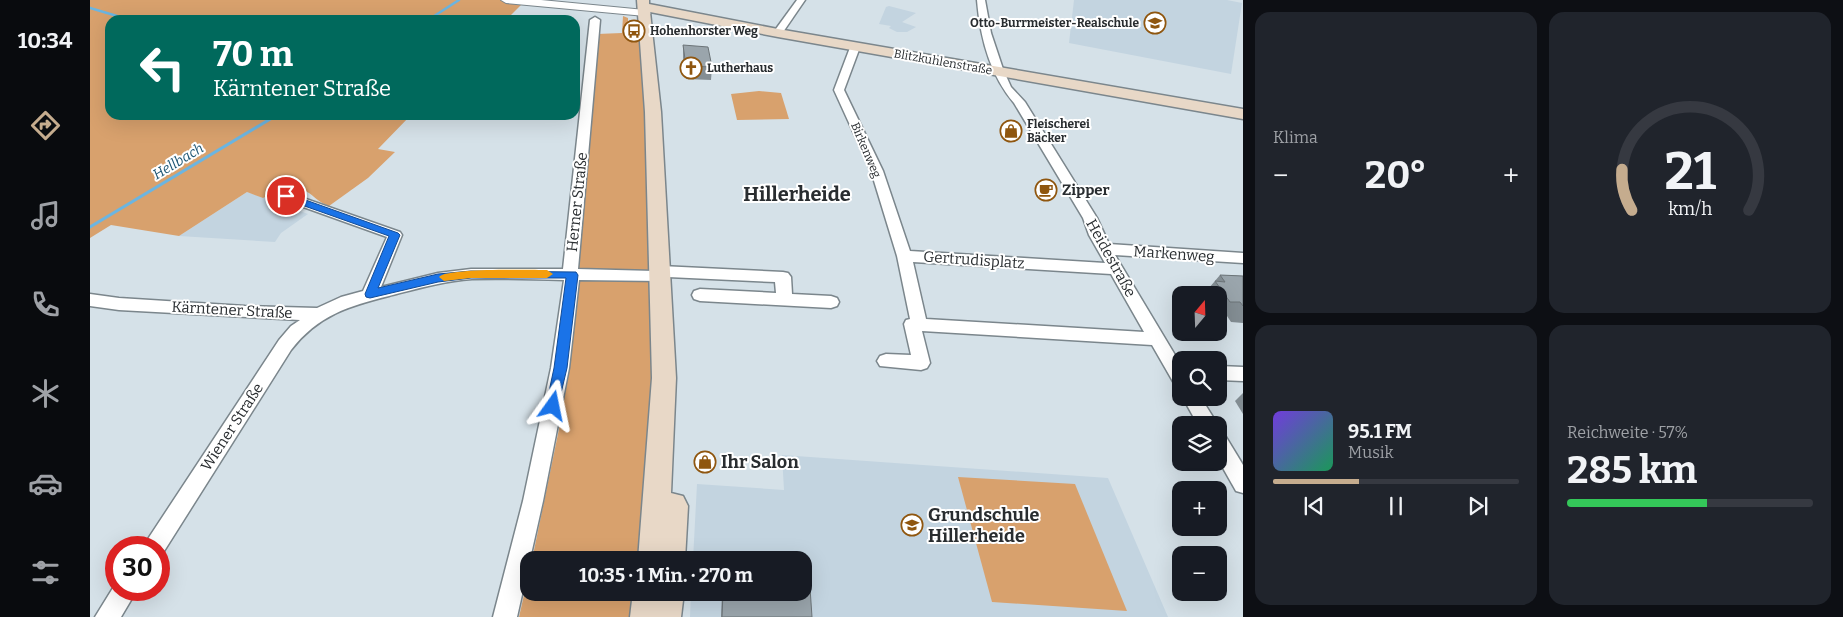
<!DOCTYPE html>
<html lang="de">
<head>
<meta charset="utf-8">
<style>
  body { margin:0; font-family:Bitter,serif; background:#20242c; color:#f1f3f6; height:100vh; display:flex; flex-direction:column; font-size:19px; white-space:nowrap }
  * { box-sizing:border-box; margin:0 }
  p { font-size:16px; color:#9ea1a6 }
  .icon { flex:none; width:28px; height:28px; fill:none; stroke:currentColor; stroke-width:2; stroke-linecap:round; stroke-linejoin:round }
  .map { position:relative; flex:1; overflow:hidden }
  .details { display:flex; flex-direction:column; gap:12px; padding:12px; background:#0d0f14; width:600px }
  .details>* { flex:none }
  .guide { position:absolute; left:15px; top:15px; width:475px; height:105px; border-radius:15px; box-shadow:0 5px 20px #0002; background:#00695c; color:#fff; overflow:hidden }
  .needle { width:32px; rotate:19deg }
  .tools { position:absolute; left:1082px; top:286px; display:grid; gap:10px }
  .tools a { display:grid; place-items:center; width:55px; height:55px; border-radius:10px; background:#171b24; box-shadow:0 5px 20px #0002; font-size:25px }
  .speed { position:absolute; left:15px; top:536px; display:flex; gap:10px; font-size:25px; font-weight:700; text-align:center }
  .speed>* { display:grid; place-content:center; width:65px; height:65px; border-radius:50%; background:#171b24; box-shadow:0 5px 20px #0002; line-height:1 }
  .speed .limit { border:8px solid #d22; background:#fff; color:#111 }
  .pin { position:absolute; display:grid; place-items:center; width:42px; height:42px; color:#fff; margin:-21px; border:2px solid #fff; border-radius:50%; box-shadow:0 1px 5px #0007 }
  .me { position:absolute; width:55px; margin:-28px; rotate:12deg; stroke-linejoin:round; filter:drop-shadow(0 0 4px #0008) }
  .turn { display:flex; align-items:center; gap:18px; height:105px; padding:0 25px; font-size:22px }
  .turn .icon { width:65px; height:65px; stroke-width:2.5 }
  .turn b { display:block; font-size:35px; line-height:42px }
  .big { font-size:38px; font-weight:700; line-height:1.1 }
  .details .tile { flex:1; display:flex; flex-direction:column; justify-content:center; gap:8px; min-width:0; padding:0 18px; border-radius:15px; background:#20242c }
  .details .dial { align-items:center; gap:0 }
  .dial svg { height:130px; overflow:visible; fill:none; stroke:#363941; stroke-width:7; stroke-linecap:round; text-anchor:middle }
  .dial text { fill:#f1f3f6; stroke:none }
  .song { display:flex; align-items:center; gap:15px }
  .cover { width:60px; height:60px; border-radius:8px; background:linear-gradient(135deg,hsl(260 70% 55%),hsl(150 70% 35%)) }
  .played { height:5px; border-radius:2px; background:linear-gradient(90deg,#c5ac8e 35%,#363941 35%) }
  .keys { display:flex; justify-content:space-around; direction:ltr }
  .heat { display:flex; justify-content:space-between; align-items:center; font-size:28px; direction:ltr }
  .charge { height:8px; border-radius:4px; background:linear-gradient(90deg,#34c759 57%,#363941 0) }
  .details .tiles { flex:1; display:grid; gap:12px; grid-template-columns:repeat(2,1fr) }
  .trip { position:absolute; left:430px; top:551px; width:292px; height:50px; border-radius:15px; background:#171b24; box-shadow:0 5px 20px #0002; font-weight:700; line-height:50px; text-align:center }
  main { display:flex; flex:1; min-height:0 }
  .tabs { display:flex; flex-direction:column; width:90px; justify-content:space-around; align-items:center; background:#090b0e; color:#9ea1a6 }
  .tabs .icon { width:35px; height:35px }
  .tabs .current { color:#c5ac8e }
  .tabs b { font-size:22px; color:#f1f3f6 }
  .map>svg:first-child { display:block }
  .built { fill:#c3d4e0 }
  .green { fill:#d8a16d }
  .lines { fill:none; stroke-linecap:round; stroke-linejoin:round }
  .stream-far1 { stroke:#6bb5e1; stroke-width:2.5 }
  .stream { stroke:#6bb5e1; stroke-width:3 }
  .minor-casing { stroke:#7b868c; stroke-width:3 }
  .tertiary-casing { stroke:#7b868c; stroke-width:2 }
  .secondary-casing { stroke:#7b868c; stroke-width:3 }
  .minor { fill:#fff; fill-rule:evenodd }
  .tertiary { fill:#fff; fill-rule:evenodd }
  .secondary { fill:#e8d8c7; fill-rule:evenodd }
  .wall { fill:#848e94 }
  .building { fill:#9aa5ac; stroke:#6c7478 }
  .route { fill:#1a73e8; stroke:#114b97 }
  .slow { fill:#f59e0b }
  .labels { text-anchor:middle; stroke-width:4; stroke-linejoin:round; paint-order:stroke }
  .far-poi-label { font-size:12px; font-weight:bold; fill:#292d30; stroke:#fff; text-anchor:start }
  .far-street-label { font-size:12px; fill:#292d30; stroke:#fff }
  .far-water-label { font-size:14px; font-style:italic; fill:#1e5674; stroke:#fff }
  .poi-label { font-size:15px; font-weight:bold; fill:#292d30; stroke:#fff; text-anchor:start }
  .street-label { font-size:15px; fill:#292d30; stroke:#fff }
  .near-poi-label { font-size:18px; font-weight:bold; fill:#292d30; stroke:#fff; text-anchor:start }
  .district-label { font-size:20px; font-weight:bold; fill:#292d30; stroke:#fff }
</style>
</head>
<body>
<main>
<nav class="tabs">
<b>10:34</b>
<svg class="icon current" aria-label="directions" viewBox="0 0 24 24"><path d="M12 3l9 9-9 9-9-9zM9 14v-3h6M13 9l2 2-2 2"/></svg>
<svg class="icon" aria-label="music" viewBox="0 0 24 24"><path d="M9 18V5l10-2v13"/><circle cx="6" cy="18" r="3"/><circle cx="16" cy="16" r="3"/></svg>
<svg class="icon" aria-label="phone" viewBox="0 0 24 24"><path d="M5 4h4l2 5-3 2q2 4 5 5l2-3 5 2v4C11 20 4 13 5 4z"/></svg>
<svg class="icon" aria-label="climate" viewBox="0 0 24 24"><path d="M12 3v18M4 7l16 10M4 17L20 7"/></svg>
<svg class="icon" aria-label="car" viewBox="0 0 24 24"><path d="M5 17H2v-5l4-1 3-4h7l3 4 3 1v5h-3M9 17h6M6 11h13"/><circle cx="7" cy="17" r="2"/><circle cx="17" cy="17" r="2"/></svg>
<svg class="icon" aria-label="filters" viewBox="0 0 24 24"><path d="M4 7h16M4 17h16"/><circle cx="9" cy="7" r="2"/><circle cx="15" cy="17" r="2"/></svg>
</nav>
<div class="map">
<svg width="1153" height="617" viewBox="0 0 1153 617">
  <rect width="100%" height="100%" fill="#d5e1e8"/>
  <g class="built">
    <path d="M984,0H1137L1152,3L1141,74L979,43Z"/>
    <path d="M799,6L826,13L812,22L826,27L817,32H807L799,28L801,26L789,24L796,7Z"/>
    <path d="M157,192L218,214L191,233L185,242L89,236Z"/>
    <path d="M692,455L1018,478L1078,617H600L601,593L714,592V560H603L607,484L694,490Z"/>
  </g>
  <g class="green">
    <path d="M0,0H436L416,20H20V115H321L288,149L305,152L278,178L239,206C229,202 227,199 219,193C204,183 187,192 173,198L157,192L89,236L21,225L0,238Z"/>
    <path d="M533,16L538,18V33H547L552,44L556,76L564,419L552,560H442L469,429L483,341L489,235L507,34L532,33Z"/>
    <path d="M669,91L691,93L699,119L647,120L641,94Z"/>
    <path d="M868,477L985,484L1037,611L902,602Z"/>
    <path d="M439,573V592L547,593L541,617H429Z"/>
  </g>
  <g class="lines">
    <g class="stream-far1">
      <path d="M0,8L27,16"/>
      <path d="M338,20L369,0"/>
    </g>
    <path class="stream" d="M0,227L187,115"/>
    <g class="minor-casing">
      <g id="minor">
        <path d="M707,0H715L691,35H685L683,33Z"/>
        <path d="M887,0H895L901,33L913,69L921,87L935,102L1007,218L1019,244L1153,253V263L1025,255L1091,365V387L1085,385L1062,345L832,331L840,363L837,368L831,370L790,366L787,361L790,356L796,354L821,355L814,324L816,320L820,319L807,256L781,171L744,90L761,45H769L770,47L754,90L793,171L820,251L1015,263L999,235L993,218L924,103C900,75 890,37 887,0ZM823,262L1021,274L1054,332L836,319Z"/>
        <path d="M505,17L510,20L488,269L564,271L566,267L571,266L693,272L698,273L701,277L702,294L741,296L747,298L749,302L747,306L741,308L610,301L604,299L602,295L604,291L610,289L686,293L685,282L578,277L576,280L571,281L489,280L479,368L453,501L427,617H403L433,501L461,368L474,280C443,279 412,278 382,279C353,281 326,289 299,296C259,306 228,315 201,350L71,556L69,557V548H52L189,340L201,326L210,320L29,310L0,306V294L29,298L155,306L227,308L251,297L273,291L297,237L191,199L189,196L191,193L196,192L310,232L312,235L291,287L348,273L381,269H473L500,20Z"/>
        <path d="M1129,366L1153,367V381L1129,380Z"/>
        <path d="M1093,398H1111L1128,425H1108Z"/>
        <path d="M1129,435L1136,437L1153,465V493L1146,491L1129,461Z"/>
        <path d="M26,583V590H47L31,617H5Z"/>
      </g>
    </g>
    <g class="tertiary-casing">
      <path id="tertiary" d="M411,0H451L555,10L561,13L555,16L416,3Z"/>
    </g>
    <g class="secondary-casing">
      <g id="secondary">
        <path d="M547,0H559V4L688,29L1153,109V119L688,37L560,12L571,112L586,378L581,493L593,496L598,506L595,560H548L562,378L555,112Z"/>
        <path d="M543,592H594L591,617H540Z"/>
      </g>
    </g>
    <use href="#minor" class="minor"/>
    <use href="#tertiary" class="tertiary"/>
    <use href="#secondary" class="secondary"/>
  </g>
  <g class="wall">
    <path d="M593,45L622,67L621,80L596,79L593,58Z"/>
    <path d="M1130,275L1153,276V323L1141,322L1137,316H1129V295H1113Z"/>
    <path d="M1153,393V414L1145,401Z"/>
    <path d="M632,592H714L722,617H631Z"/>
  </g>
  <g class="building">
    <path d="M593,45L618,47L622,67L596,66Z"/>
    <path d="M1130,275L1153,276V306L1150,302H1140L1125,281L1135,282Z"/>
    <path d="M714,573H719L722,617H632L633,592H714Z"/>
  </g>
  <path class="route" d="M196,193L308,233L310,235L288,288L348,274L381,271L486,272L488,275L477,368L467,410L463,412L458,410L456,406L464,368L476,278H381L348,282L280,298L276,297L275,294L299,236L192,198L191,196Z"/>
  <path class="slow" d="M457,270L463,274L457,278H381L354,281L349,277C356,268 440,270 457,270Z"/>
  <defs>
    <g id="school-ring" transform="scale(1.125)"><circle r="9.5" fill="#fff" stroke="#8f560f" stroke-width="1.5"/><path d="M0-5L7-2L0 1L-7-2ZM-4 1L0 2.5L4 1V4Q0 6-4 4Z" fill="#8f560f"/></g>
    <g id="bus-ring" transform="scale(1.125)"><circle r="9.5" fill="#fff" stroke="#8f560f" stroke-width="1.5"/><path d="M-5-6H5V4H4V6H2V4H-2V6H-4V4H-5ZM-3.5-4V0h7V-4ZM-3.5 1.2v1.5H-2V1.2ZM2 1.2v1.5H3.5V1.2Z" fill="#8f560f"/></g>
    <g id="church-ring" transform="scale(1.125)"><circle r="9.5" fill="#fff" stroke="#8f560f" stroke-width="1.5"/><path d="M-1.2-6h2.4v3.5h3.3v2.4h-3.3V6h-2.4V-.1h-3.3v-2.4h3.3Z" fill="#8f560f"/></g>
    <g id="shop-ring" transform="scale(1.125)"><circle r="9.5" fill="#fff" stroke="#8f560f" stroke-width="1.5"/><path d="M-5-2.5h2.3a2.7 3.5 0 0 1 5.4 0H5L5.5 6h-11ZM-1.5-2.5h3a1.5 2.3 0 0 0-3 0Z" fill="#8f560f"/></g>
    <g id="cafe-ring" transform="scale(1.125)"><circle r="9.5" fill="#fff" stroke="#8f560f" stroke-width="1.5"/><path d="M-5.5-4.5H6V0H3Q3 3.5 0 3.5H-2.5Q-5.5 3.5-5.5 0ZM3-3.2v2h1.7v-2ZM-6 4.5H4V6H-6Z" fill="#8f560f"/></g>
  </defs>
  <g fill-rule="evenodd">
    <use href="#school-ring" x="1065" y="23"/>
    <use href="#bus-ring" x="544" y="31"/>
    <use href="#church-ring" x="601" y="68"/>
    <use href="#shop-ring" x="921" y="131"/>
    <use href="#cafe-ring" x="956" y="190"/>
    <use href="#shop-ring" x="615" y="462"/>
    <use href="#school-ring" x="822" y="525"/>
  </g>
  <g class="labels">
    <g class="far-poi-label">
      <text x="1049" y="27" text-anchor="end">Otto-Burrmeister-Realschule</text>
      <text x="560" y="35">Hohenhorster Weg</text>
      <text x="617" y="72">Lutherhaus</text>
      <text x="937" y="128">Fleischerei<tspan x="937" dy="14">Bäcker</tspan></text>
    </g>
    <g class="far-street-label">
      <text transform="translate(853 62) rotate(10)" y="4">Blitzkuhlenstraße</text>
      <text transform="translate(776 150) rotate(67)" y="4">Birkenweg</text>
    </g>
    <g class="far-water-label">
      <text transform="translate(88 161) rotate(-31)" y="5">Hellbach</text>
    </g>
    <g class="poi-label">
      <text x="972" y="195">Zipper</text>
    </g>
    <g class="street-label">
      <text transform="translate(487 202) rotate(-84)" y="5">Herner Straße</text>
      <text transform="translate(1084 254) rotate(4)" y="5">Markenweg</text>
      <text transform="translate(1021 258) rotate(61)" y="5">Heidestraße</text>
      <text transform="translate(884 260) rotate(4)" y="5">Gertrudisplatz</text>
      <text transform="translate(142 310) rotate(3)" y="5">Kärntener Straße</text>
      <text transform="translate(142 427) rotate(-57)" y="5">Wiener Straße</text>
    </g>
    <g class="near-poi-label">
      <text x="631" y="468">Ihr Salon</text>
      <text x="838" y="521">Grundschule<tspan x="838" dy="21">Hillerheide</tspan></text>
    </g>
    <g class="district-label">
      <text x="707" y="201">Hillerheide</text>
    </g>
  </g>
</svg>
<div class="tools">
<a><svg class="needle" viewBox="-14 -14 28 28"><path d="M0-13l5 13h-10z" fill="#e53935"/><path d="M0 13l5-13h-10z" fill="#9ea1a6"/></svg></a>
<a><svg class="icon" aria-label="search" viewBox="0 0 24 24"><circle cx="10" cy="10" r="6"/><path d="M15 15l6 6"/></svg></a>
<a><svg class="icon" aria-label="layers" viewBox="0 0 24 24"><path d="M12 4l9 5-9 5-9-5zM3 14l9 5 9-5"/></svg></a>
<a>+</a>
<a>−</a>
</div>
<div class="speed"><div class="limit">30</div></div>
<div class="pin" style="left:196px;top:196px;background:#d93025"><svg class="icon" aria-label="arrive" viewBox="0 0 24 24"><path d="M6 21V4h12l-3 4 3 4H6"/></svg></div>
<svg class="me" style="left:463px;top:406px" viewBox="-20 -20 40 40"><path d="M0-17L14 15 0 8-14 15z" fill="#1a73e8" stroke="#fff" stroke-width="4"/></svg>
<div class="trip">10:35 · 1 Min. · 270 m</div>
<div class="guide">
<div class="turn"><svg class="icon" aria-label="left" viewBox="0 0 24 24"><path d="M17 20v-9H6M10 6l-5 5 5 5"/></svg><div><b>70 m</b>Kärntener Straße</div></div>
</div>
</div>
<section class="details">
<div class="tiles">
<div class="tile"><p>Klima</p>
<div class="heat"><a>−</a><b class="big">20°</b><a>+</a></div>
</div>
<div class="tile dial"><svg viewBox="0 0 100 80">
<path d="M14 69A42 42 0 1 1 86 69"/>
<path d="M14 69A42 42 0 0 1 8 44" stroke="#c5ac8e"/>
<text x="50" y="56" font-size="32" font-weight="700">21</text>
<text x="50" y="72" font-size="11">km/h</text>
</svg></div>
<div class="tile">
<div class="song"><i class="cover"></i><div><b>95.1 FM</b><p>Musik</p></div></div>
<div class="played"></div>
<div class="keys"><svg class="icon" aria-label="previous" viewBox="0 0 24 24"><path d="M18 5L8 12l10 7zM5 5v14"/></svg><svg class="icon" aria-label="pause" viewBox="0 0 24 24"><path d="M8 5v14M16 5v14"/></svg><svg class="icon" aria-label="next" viewBox="0 0 24 24"><path d="M6 5l10 7-10 7zM19 5v14"/></svg></div>
</div>
<div class="tile"><p>Reichweite · 57%</p><b class="big">285 km</b><div class="charge"></div></div>
</div>
</section>
</main>
</body>
</html>
